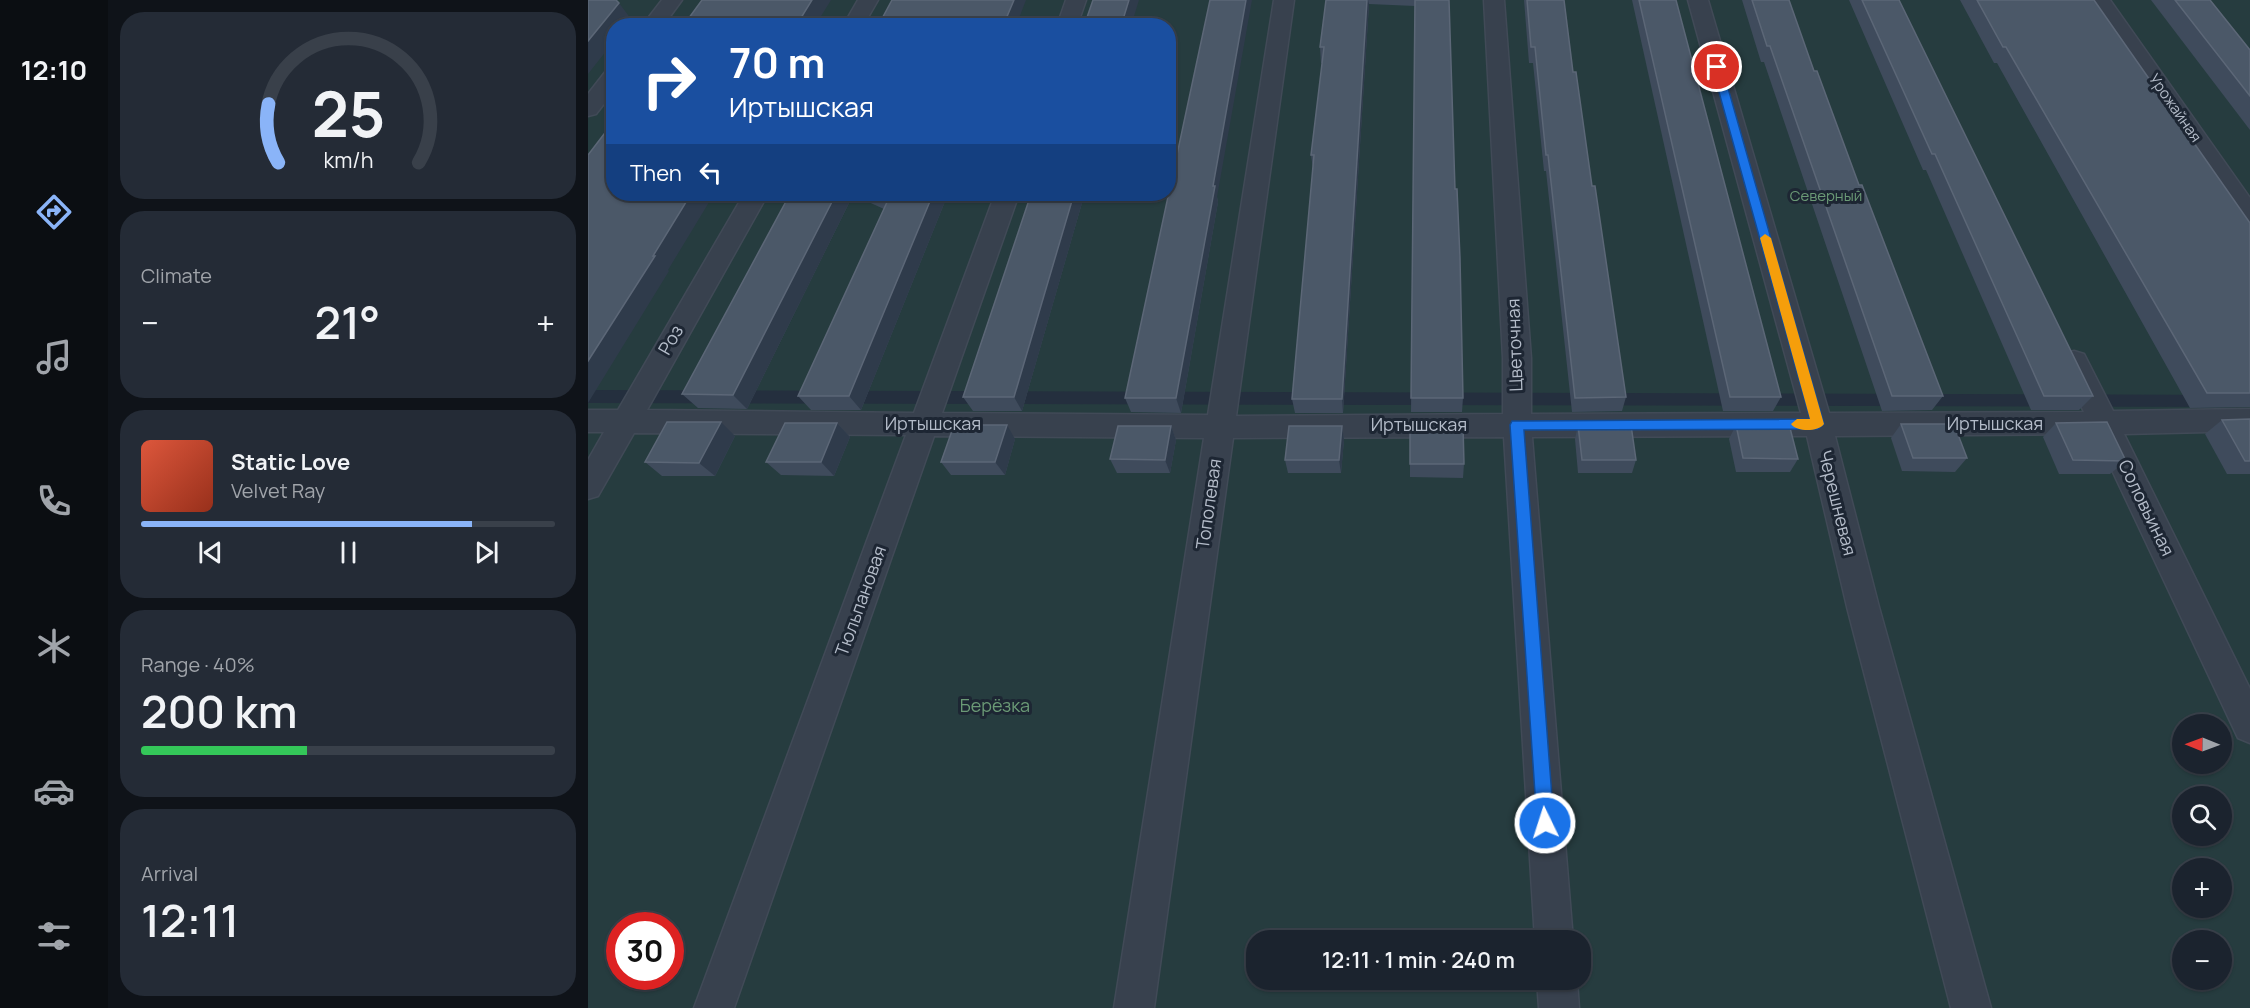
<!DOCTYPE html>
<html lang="en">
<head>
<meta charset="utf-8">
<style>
  body { margin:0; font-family:Manrope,sans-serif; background:#242b36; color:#f1f3f6; height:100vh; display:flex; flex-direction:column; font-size:22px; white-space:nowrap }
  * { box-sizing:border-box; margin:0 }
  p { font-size:20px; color:#a0a4aa }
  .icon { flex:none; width:33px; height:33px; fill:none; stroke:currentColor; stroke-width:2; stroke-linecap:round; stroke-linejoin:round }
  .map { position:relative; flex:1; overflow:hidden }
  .drawer { display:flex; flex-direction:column; gap:12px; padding:12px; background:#0f1319; width:480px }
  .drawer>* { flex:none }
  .top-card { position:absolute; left:18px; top:18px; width:570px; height:183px; border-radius:24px; box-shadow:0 2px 4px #0004,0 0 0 2px #39404a; background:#1a4fa0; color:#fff; overflow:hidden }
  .needle { width:39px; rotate:271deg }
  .controls { position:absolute; left:1584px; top:714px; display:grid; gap:12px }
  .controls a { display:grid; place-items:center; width:60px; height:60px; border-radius:50%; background:#1b232e; box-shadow:0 2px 4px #0004,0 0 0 2px #39404a; font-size:30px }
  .speed { position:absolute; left:18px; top:912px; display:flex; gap:12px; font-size:30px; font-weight:700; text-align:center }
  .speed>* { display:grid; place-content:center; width:78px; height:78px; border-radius:50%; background:#1b232e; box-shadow:0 2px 4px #0004,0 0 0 2px #39404a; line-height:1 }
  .speed .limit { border:9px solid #d22; background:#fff; color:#111 }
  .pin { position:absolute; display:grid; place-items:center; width:51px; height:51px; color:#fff; margin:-26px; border:3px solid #fff; border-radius:50%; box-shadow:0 2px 6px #0007 }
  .me { position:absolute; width:66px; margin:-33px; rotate:356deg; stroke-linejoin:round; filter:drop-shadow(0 0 4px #0008) }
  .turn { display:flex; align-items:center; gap:21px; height:126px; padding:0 24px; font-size:27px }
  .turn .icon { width:78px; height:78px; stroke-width:2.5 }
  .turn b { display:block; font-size:42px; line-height:51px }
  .then { display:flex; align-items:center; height:57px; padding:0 24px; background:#0003; gap:12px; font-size:22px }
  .big { font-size:45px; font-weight:600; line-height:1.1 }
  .drawer .tile { flex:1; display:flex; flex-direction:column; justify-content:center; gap:9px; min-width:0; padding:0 21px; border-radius:24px; background:#242b36 }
  .drawer .dial { align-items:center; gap:0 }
  .dial svg { height:156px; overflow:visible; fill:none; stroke:#39404a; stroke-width:7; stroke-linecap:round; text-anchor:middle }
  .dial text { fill:#f1f3f6; stroke:none }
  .song { display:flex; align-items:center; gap:18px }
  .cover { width:72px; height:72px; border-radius:9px; background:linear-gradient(135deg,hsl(10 70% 55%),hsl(10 70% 35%)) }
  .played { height:6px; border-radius:3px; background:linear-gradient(90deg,#8ab4f8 80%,#39404a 80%) }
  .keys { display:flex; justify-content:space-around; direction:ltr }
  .heat { display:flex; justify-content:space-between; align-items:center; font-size:33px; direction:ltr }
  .charge { height:9px; border-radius:4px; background:linear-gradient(90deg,#34c759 40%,#39404a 0) }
  .trip { position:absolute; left:658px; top:930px; width:345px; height:60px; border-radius:24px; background:#1b232e; box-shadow:0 2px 4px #0004,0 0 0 2px #39404a; font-weight:600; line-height:60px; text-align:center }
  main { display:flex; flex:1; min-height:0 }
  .tab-bar { display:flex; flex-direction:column; width:108px; justify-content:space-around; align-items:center; background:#0b0e12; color:#a0a4aa }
  .tab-bar .icon { width:42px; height:42px }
  .tab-bar .current { color:#8ab4f8 }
  .tab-bar b { font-size:27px; color:#f1f3f6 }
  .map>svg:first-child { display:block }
  .green { fill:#263c3f; fill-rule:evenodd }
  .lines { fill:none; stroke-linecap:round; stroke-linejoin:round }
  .minor-casing { stroke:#414a57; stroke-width:3 }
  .minor { fill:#38414e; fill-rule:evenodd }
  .wall { fill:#3f4b5c }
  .shaded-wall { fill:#2f3b4b }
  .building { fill:#4b5868; stroke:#5c6777; stroke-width:1.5 }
  .route { fill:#1a73e8; stroke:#114b97; stroke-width:1.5 }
  .slow { fill:#f59e0b }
  .labels { text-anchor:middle; stroke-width:6; stroke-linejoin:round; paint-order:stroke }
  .far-street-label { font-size:15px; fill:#b4bcc9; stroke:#1d2633 }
  .far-park-label { font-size:15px; fill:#6b9a76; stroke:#1d2633 }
  .street-label { font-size:18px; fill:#b4bcc9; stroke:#1d2633 }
  .park-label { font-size:18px; fill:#6b9a76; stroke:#1d2633 }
</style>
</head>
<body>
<main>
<nav class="tab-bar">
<b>12:10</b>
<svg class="icon current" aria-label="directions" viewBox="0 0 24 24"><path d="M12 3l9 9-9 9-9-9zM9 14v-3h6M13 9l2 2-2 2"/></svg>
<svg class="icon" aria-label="music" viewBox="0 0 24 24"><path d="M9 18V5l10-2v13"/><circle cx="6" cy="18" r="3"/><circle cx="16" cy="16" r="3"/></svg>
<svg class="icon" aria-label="phone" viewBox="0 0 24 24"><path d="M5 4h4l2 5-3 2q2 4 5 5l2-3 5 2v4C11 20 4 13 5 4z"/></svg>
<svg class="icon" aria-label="climate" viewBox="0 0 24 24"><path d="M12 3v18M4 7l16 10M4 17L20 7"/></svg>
<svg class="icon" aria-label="car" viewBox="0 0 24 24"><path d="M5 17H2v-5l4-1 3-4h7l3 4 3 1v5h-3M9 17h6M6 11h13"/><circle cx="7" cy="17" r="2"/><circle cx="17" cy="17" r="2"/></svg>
<svg class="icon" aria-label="filters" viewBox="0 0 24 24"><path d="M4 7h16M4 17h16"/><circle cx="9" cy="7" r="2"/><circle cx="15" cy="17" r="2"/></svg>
</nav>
<section class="drawer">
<div class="tile dial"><svg viewBox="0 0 100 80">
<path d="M14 69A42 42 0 1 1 86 69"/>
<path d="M14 69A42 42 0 0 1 9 39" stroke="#8ab4f8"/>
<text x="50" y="56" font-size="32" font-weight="700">25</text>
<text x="50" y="72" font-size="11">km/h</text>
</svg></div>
<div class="tile"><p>Climate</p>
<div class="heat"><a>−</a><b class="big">21°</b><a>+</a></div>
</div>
<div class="tile">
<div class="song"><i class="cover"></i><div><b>Static Love</b><p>Velvet Ray</p></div></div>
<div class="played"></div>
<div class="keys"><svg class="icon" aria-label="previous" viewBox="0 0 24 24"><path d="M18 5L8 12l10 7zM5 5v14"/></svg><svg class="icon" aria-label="pause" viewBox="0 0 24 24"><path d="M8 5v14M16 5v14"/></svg><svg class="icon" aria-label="next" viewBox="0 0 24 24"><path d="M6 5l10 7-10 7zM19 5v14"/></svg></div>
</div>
<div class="tile"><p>Range · 40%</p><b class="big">200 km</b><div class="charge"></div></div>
<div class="tile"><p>Arrival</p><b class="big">12:11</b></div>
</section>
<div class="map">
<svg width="1662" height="1008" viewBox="0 0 1662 1008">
  <rect width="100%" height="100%" fill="#242f3e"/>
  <g class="green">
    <path d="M0,0H1662V395L0,390ZM26,26H580V194H26Z"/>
    <path d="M0,403L1662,407V1008H0ZM1594,724H1634V764H1594ZM1594,796H1634V836H1594ZM1594,868H1634V908H1594ZM32,926H82V976H32ZM669,940H993V980H669ZM1594,940H1634V980H1594Z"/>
  </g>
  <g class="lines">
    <g class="minor-casing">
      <g id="minor">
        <path d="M74,0H94L75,26H54Z"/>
        <path d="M270,0H290L275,26H255Z"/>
        <path d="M478,0H498L489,26H469Z"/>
        <path d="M686,0H706L648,416L915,414V358L896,0H916L943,358V414L1213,413L1100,0H1120L1241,413L1496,412L1472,361L1476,354L1486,351L1496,354L1525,411L1662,409V431L1536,434L1662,689V743L1650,738L1507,434L1247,436L1291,607L1403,1008H1363L1259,607L1219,436L944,437L985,940H947L916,437L645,438L566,1008H526L616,438L346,436L146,1008H106L318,435L46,433L10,496L0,499V460L16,432H0V410H30L156,194H180L59,410L326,413L407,194H431L354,413L620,415Z"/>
        <path d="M1502,0H1522L1662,198V224L1653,222Z"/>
        <path d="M26,70V91L8,114L0,116V94L18,71Z"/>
        <path d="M949,980H989L991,1008H951Z"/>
      </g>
    </g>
    <use href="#minor" class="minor"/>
  </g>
  <g class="wall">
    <path d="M738,0H861L867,189L875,398L874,412H823L827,6L781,4L755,413H707L704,399L725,169L723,155L734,63H733L732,47Z"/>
    <path d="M936,0H976L985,72L1038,397L1034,411L984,412L958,171H956L945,63H941Z"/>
    <path d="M1044,0H1088L1193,397L1185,411H1135Z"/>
    <path d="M1154,0H1201L1226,71L1355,396L1344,410L1294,411L1176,62H1173Z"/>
    <path d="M1261,0H1311L1505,396L1491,410H1443L1338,170H1335Z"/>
    <path d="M1372,0H1506L1662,223V407L1602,408L1409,63H1406Z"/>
    <path d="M1563,0H1622L1662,50V130Z"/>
    <path d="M202,194H360L273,410H223L210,396L296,209L265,195L159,409L110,408L94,394Z"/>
    <path d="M443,194H495L493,199L494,203L434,411H385L375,397Z"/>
    <path d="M629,197L630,202L593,413L543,412L537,398Z"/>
    <path d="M1662,419V474H1639L1617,434L1634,420Z"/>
    <path d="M249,423L262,437L246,476L193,475L178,462Z"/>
    <path d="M1468,423L1538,461L1522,474H1471L1455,437Z"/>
    <path d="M1313,424L1379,458L1367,472L1314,471L1303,438Z"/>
    <path d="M990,425L1048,460L1044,473H990L987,439Z"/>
    <path d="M1148,425L1210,459L1202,472H1148L1141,439Z"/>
    <path d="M583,426L588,440L582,473H529L522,459Z"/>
    <path d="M754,426L756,440L753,473H700L697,460Z"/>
    <path d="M822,426L876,464L875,478L822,477Z"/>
    <path d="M147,436L127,476H74L57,462Z"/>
    <path d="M427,439L417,475H363L353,462Z"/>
  </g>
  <g class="shaded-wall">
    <path d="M224,0H243L227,26H208Z"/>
    <path d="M426,0H438L428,26H415Z"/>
    <path d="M541,0H551L543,26H533Z"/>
    <path d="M658,0H664L629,197L630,202L593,413L588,398L625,186Z"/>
    <path d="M779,0H780L781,4L755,413L754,399Z"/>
    <path d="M31,3L43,19L38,26H26V41L0,74V41Z"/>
    <path d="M103,194H126L80,270L81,271L0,403V361Z"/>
    <path d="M248,194H264L265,195L159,409L145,395Z"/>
    <path d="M345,194H360L273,410L261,396Z"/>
    <path d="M486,194H495L493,199L494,203L434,411L426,397Z"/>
    <path d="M133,422L147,436L127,476L111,463Z"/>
    <path d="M249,423L262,437L246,476L233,462Z"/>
    <path d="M419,425L427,439L417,475L407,462Z"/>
    <path d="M583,426L588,440L582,473L577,460Z"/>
    <path d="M754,426L756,440L753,473L751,460Z"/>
  </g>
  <g class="building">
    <path d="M0,0H28L31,3L0,41Z"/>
    <path d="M114,0H224L208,26H95Z"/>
    <path d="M304,0H426L415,26H290Z"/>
    <path d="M505,0H541L533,26H496Z"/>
    <path d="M622,0H658L625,186H627L588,398H537Z"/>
    <path d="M738,0H779L754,399H704L726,155H723L736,47H732Z"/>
    <path d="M827,0H861L867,189H869L872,258L875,398H823Z"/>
    <path d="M939,0H976L985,72H988L1004,186H1007L1038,397L987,398L960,155H958L947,47H943Z"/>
    <path d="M1051,0H1088L1193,397H1142Z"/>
    <path d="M1164,0H1201L1226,71H1229L1271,185H1274L1355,396H1304L1182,46H1179Z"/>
    <path d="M1274,0H1311L1505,396H1456L1347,154H1344Z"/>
    <path d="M1389,0H1506L1662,223V393H1619L1418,47H1415Z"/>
    <path d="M1587,0H1622L1662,50V96Z"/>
    <path d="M26,121V194H103L65,256H67L0,361V155Z"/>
    <path d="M202,194H248L145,395L94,394Z"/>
    <path d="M286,194H345L261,396H210L300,200Z"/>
    <path d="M443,194H486L426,397H375Z"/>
    <path d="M1662,419V461H1657L1634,420Z"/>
    <path d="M79,422H133L111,463L57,462Z"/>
    <path d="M1519,422L1538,461L1485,460L1468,423Z"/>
    <path d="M197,423H249L233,462H178Z"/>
    <path d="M1201,424L1210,459L1155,458L1148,425Z"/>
    <path d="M1313,424H1366L1379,458H1325Z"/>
    <path d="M366,425H419L407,462H353Z"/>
    <path d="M990,425H1043L1048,460H994Z"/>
    <path d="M530,426H583L577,460L522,459Z"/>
    <path d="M701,426H754L751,460H697Z"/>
    <path d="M822,426H875L876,464H822Z"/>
  </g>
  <path class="route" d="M1126,65L1134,67L1236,424L1230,429L936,430L966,823L963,829L957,832L951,829L949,823L922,425L924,421L1222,419L1124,67Z"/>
  <path class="slow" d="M1177,234L1183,238L1236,424C1230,432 1209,432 1203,424L1209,419H1222L1172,238Z"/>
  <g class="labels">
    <g class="far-street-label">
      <text transform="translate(1587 108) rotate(55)" y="5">Урожайная</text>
    </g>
    <g class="far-park-label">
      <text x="1238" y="201">Северный</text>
    </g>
    <g class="street-label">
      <text transform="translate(83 340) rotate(-60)" y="6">Роз</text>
      <text transform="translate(927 345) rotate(-92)" y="6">Цветочная</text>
      <text x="345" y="430">Иртышская</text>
      <text x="1407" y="430">Иртышская</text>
      <text x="831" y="431">Иртышская</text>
      <text transform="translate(1249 503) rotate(76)" y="6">Черешневая</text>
      <text transform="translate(621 504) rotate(-82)" y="6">Тополевая</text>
      <text transform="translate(1558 508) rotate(64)" y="6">Соловьиная</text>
      <text transform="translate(273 601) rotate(-70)" y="6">Тюльпановая</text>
    </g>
    <g class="park-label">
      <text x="407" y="712">Берёзка</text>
    </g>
  </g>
</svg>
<div class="controls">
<a><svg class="needle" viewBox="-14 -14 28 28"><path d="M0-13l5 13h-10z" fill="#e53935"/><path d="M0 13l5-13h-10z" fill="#a0a4aa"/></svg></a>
<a><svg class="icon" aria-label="search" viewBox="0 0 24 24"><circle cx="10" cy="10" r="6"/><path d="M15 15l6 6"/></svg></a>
<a>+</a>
<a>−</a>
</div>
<div class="speed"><div class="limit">30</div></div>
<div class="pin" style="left:1129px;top:67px;background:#d93025"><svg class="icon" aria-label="arrive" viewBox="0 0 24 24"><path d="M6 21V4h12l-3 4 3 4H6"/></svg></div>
<svg class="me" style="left:957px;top:823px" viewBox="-20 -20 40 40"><circle r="17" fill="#1a73e8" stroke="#fff" stroke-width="3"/><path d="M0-11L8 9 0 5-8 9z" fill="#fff"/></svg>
<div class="trip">12:11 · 1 min · 240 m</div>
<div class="top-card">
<div class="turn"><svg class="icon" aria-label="right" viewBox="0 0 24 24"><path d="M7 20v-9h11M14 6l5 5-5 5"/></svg><div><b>70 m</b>Иртышская</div></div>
<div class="then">Then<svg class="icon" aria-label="left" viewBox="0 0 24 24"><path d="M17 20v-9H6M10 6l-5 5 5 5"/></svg></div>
</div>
</div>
</main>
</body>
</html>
